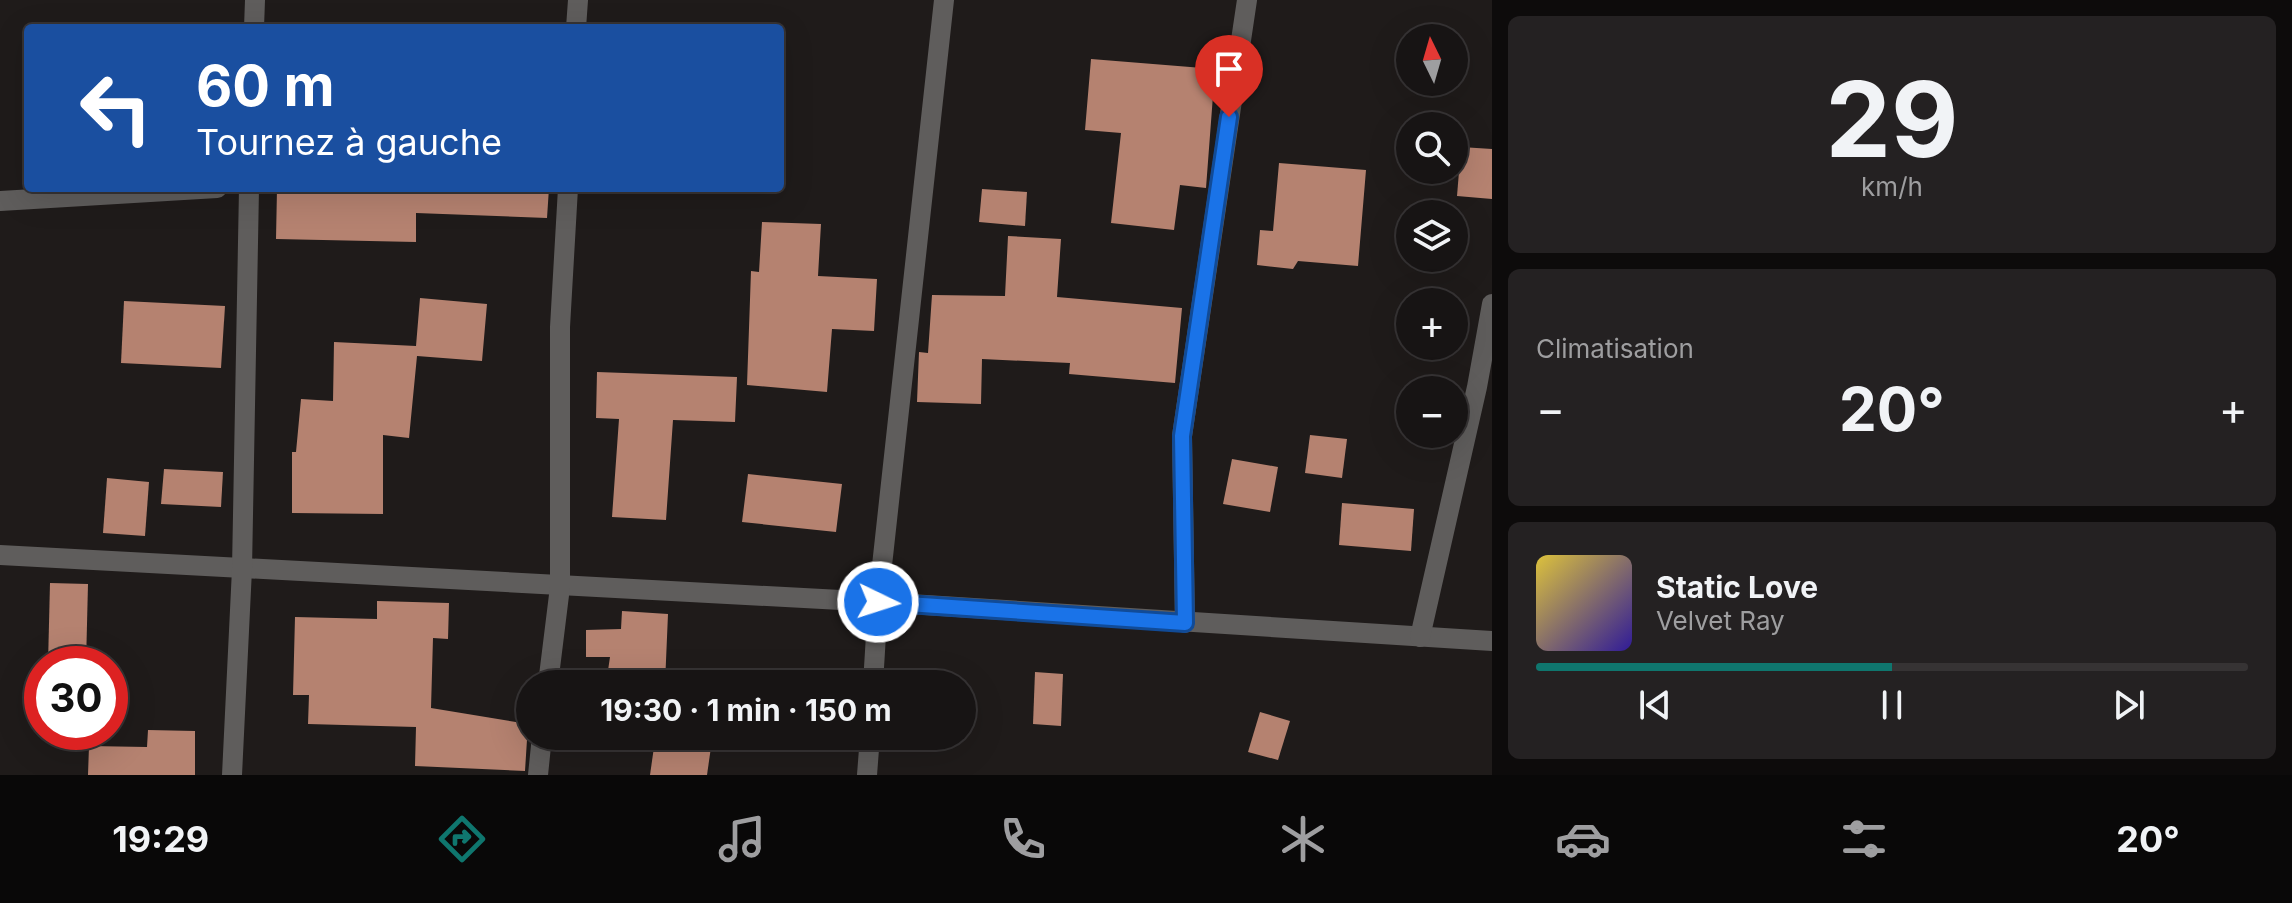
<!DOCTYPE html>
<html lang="fr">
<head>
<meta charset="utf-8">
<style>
  body { margin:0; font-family:Inter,sans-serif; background:#242122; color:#f1f3f6; height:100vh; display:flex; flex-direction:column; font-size:30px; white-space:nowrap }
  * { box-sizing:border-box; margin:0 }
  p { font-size:26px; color:#9e9ea0 }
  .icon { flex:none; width:44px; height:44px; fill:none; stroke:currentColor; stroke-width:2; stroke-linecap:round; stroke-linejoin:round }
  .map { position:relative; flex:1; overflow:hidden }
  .panel { display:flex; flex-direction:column; gap:16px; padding:16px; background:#0d0b0b; width:800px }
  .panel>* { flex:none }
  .hud { position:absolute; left:24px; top:24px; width:760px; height:168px; border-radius:8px; box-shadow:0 8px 32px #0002,0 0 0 2px #363334; background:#1a4fa0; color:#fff; overflow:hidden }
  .needle { width:52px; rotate:355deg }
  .controls { position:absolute; left:1396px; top:24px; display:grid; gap:16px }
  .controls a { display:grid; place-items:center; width:72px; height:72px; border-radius:50%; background:#171414; box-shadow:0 8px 32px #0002,0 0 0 2px #363334; font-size:40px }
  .speed { position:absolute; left:24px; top:646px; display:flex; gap:16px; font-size:40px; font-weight:700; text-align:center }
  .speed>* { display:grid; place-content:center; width:104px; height:104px; border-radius:50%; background:#171414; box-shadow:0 8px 32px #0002,0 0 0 2px #363334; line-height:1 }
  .speed .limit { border:12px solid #d22; background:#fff; color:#111 }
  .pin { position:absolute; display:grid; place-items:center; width:68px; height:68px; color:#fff; margin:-82px -34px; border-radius:50% 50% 50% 0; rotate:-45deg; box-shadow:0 0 8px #0007 }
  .pin .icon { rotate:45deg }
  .me { position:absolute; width:88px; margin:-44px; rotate:94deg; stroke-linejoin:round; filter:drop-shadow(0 0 6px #0008) }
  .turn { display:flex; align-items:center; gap:28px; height:168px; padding:0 40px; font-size:36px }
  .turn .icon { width:104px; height:104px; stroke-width:2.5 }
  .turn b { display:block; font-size:56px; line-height:68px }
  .big { font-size:60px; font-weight:700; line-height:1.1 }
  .panel .card { flex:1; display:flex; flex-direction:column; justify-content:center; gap:12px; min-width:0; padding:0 28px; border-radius:12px; background:#242122 }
  .panel .dial { align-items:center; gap:0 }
  .dial b { font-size:104px; line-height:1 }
  .song { display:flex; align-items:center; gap:24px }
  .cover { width:96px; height:96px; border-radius:12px; background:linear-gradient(135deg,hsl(50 70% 55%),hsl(250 70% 35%)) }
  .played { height:8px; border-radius:4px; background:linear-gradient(90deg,#0f766e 50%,#363334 50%) }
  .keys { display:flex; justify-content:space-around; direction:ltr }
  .heat { display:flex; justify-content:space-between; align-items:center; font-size:44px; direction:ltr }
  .trip { position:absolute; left:516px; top:670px; width:460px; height:80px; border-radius:40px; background:#171414; box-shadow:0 8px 32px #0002,0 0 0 2px #363334; font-weight:700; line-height:80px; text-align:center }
  .tab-bar { display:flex; height:128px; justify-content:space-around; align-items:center; background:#090808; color:#9e9ea0 }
  .tab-bar .icon { width:56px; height:56px }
  .tab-bar .on { color:#0f766e }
  .tab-bar b { font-size:36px; color:#f1f3f6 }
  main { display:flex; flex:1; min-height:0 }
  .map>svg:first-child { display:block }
  .building { fill:#b58270 }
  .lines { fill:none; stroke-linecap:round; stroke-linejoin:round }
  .minor { stroke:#5f5d5c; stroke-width:20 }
  .route-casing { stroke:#114b97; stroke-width:20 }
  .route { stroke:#1a73e8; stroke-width:14 }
</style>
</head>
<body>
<main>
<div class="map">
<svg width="1492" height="775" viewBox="0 0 1492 775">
  <rect width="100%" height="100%" fill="#1f1b1a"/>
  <g class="building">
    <path d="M1091,59L1215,69L1206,188L1180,185L1174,230L1111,223L1121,133L1085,130Z"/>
    <path d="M1461,147L1492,149V199L1457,196Z"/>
    <path d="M1279,163L1366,170L1358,266L1298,261L1293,269L1257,265L1260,230L1273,231Z"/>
    <path d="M394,188H549L547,218L416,213V242L276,239L277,189L394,191Z"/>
    <path d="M982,189L1027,192L1025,226L979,222Z"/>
    <path d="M762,222L821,224L818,276L877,279L874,331L832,329L827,392L747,385L751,271L759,272Z"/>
    <path d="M1008,236L1061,239L1057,297L1182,308L1175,383L1069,374L1070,363L982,359L981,404L917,402L919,352L928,353L932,295L1005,296Z"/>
    <path d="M420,298L487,304L482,361L417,356L409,438L383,435V514L292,513V452H296L301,399L333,401L334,342L416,346Z"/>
    <path d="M124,301L225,306L221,368L121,363Z"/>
    <path d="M597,372L737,377L735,422L673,420L666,520L612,517L619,419L596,418Z"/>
    <path d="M1310,435L1347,439L1342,478L1305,473Z"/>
    <path d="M1232,459L1278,467L1270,512L1223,504Z"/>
    <path d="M164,469L223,472L221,507L161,504Z"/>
    <path d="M748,474L842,484L836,532L742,522Z"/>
    <path d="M107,478L149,482L145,536L103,533Z"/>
    <path d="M1342,503L1414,509L1411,551L1339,545Z"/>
    <path d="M50,583L88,584L86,664H48Z"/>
    <path d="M377,601L449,603L448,639L433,638L431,708L528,724L525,771L415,766L416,727L308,724L309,695H293L295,617L377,619Z"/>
    <path d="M622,611L668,614L665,684H606L610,657H586V630L621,629Z"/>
    <path d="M1035,672L1063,674L1061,726L1033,724Z"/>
    <path d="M1260,712L1290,721L1278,760L1248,752Z"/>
    <path d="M148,730L195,731V775H88L89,746L147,747Z"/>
    <path d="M655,740L711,747L707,775H650Z"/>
  </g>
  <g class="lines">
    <g class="minor">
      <path d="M254,28L255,0"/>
      <path d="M576,28L578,0"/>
      <path d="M0,201L217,188"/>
      <path d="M0,555L878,602L1492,641"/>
      <path d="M1185,623L1182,436L1247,0"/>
      <path d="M1420,637L1477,387L1492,304"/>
      <path d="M548,684L560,587V327L568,188"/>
      <path d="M873,684L878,602L944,0"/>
      <path d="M232,775L242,569L249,188"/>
      <path d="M538,775L542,736"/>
      <path d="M867,775L870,736"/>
    </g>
  </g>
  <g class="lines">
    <g class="route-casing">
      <path id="route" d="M878,602L1185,623L1182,436L1229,117"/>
    </g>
    <use href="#route" class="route"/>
  </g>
</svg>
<div class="controls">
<a><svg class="needle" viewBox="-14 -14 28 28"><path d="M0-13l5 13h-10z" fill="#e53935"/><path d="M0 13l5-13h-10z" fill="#9e9ea0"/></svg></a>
<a><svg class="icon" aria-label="search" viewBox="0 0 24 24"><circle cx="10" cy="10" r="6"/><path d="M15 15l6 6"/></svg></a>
<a><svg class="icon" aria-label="layers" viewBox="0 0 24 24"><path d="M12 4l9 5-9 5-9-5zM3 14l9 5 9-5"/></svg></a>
<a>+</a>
<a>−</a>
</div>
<div class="speed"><div class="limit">30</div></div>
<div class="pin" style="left:1229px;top:117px;background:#d93025"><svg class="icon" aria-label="arrive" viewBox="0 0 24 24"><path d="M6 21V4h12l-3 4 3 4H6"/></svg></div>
<svg class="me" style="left:878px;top:602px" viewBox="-20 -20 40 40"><circle r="17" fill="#1a73e8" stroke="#fff" stroke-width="3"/><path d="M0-11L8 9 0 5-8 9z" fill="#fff"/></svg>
<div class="trip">19:30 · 1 min · 150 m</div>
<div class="hud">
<div class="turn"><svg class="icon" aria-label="left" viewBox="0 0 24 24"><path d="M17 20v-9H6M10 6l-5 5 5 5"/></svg><div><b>60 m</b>Tournez à gauche</div></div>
</div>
</div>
<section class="panel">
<div class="card dial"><b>29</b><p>km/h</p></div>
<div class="card"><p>Climatisation</p>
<div class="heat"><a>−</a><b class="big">20°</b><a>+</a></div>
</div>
<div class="card">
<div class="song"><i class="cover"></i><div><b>Static Love</b><p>Velvet Ray</p></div></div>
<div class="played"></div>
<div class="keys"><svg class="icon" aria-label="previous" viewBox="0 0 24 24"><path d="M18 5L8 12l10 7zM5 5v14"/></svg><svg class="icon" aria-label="pause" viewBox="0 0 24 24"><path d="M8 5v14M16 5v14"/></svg><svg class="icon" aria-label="next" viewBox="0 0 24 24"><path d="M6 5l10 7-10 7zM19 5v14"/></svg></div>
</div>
</section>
</main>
<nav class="tab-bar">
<b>19:29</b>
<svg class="icon on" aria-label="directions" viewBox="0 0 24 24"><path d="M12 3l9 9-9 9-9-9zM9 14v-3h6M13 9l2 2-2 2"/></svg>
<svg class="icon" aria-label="music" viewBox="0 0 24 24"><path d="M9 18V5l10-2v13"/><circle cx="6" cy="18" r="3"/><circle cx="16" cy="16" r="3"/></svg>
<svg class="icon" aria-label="phone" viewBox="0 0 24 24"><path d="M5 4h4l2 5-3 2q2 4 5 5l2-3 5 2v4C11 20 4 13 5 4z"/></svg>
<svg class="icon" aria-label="climate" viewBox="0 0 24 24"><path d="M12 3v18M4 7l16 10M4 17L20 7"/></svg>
<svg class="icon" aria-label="car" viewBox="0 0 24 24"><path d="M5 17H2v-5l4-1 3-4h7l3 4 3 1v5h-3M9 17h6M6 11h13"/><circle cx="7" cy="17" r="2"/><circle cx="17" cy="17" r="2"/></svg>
<svg class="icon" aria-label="filters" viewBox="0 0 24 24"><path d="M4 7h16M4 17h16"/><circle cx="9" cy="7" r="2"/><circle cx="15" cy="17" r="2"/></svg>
<b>20°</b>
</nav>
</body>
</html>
